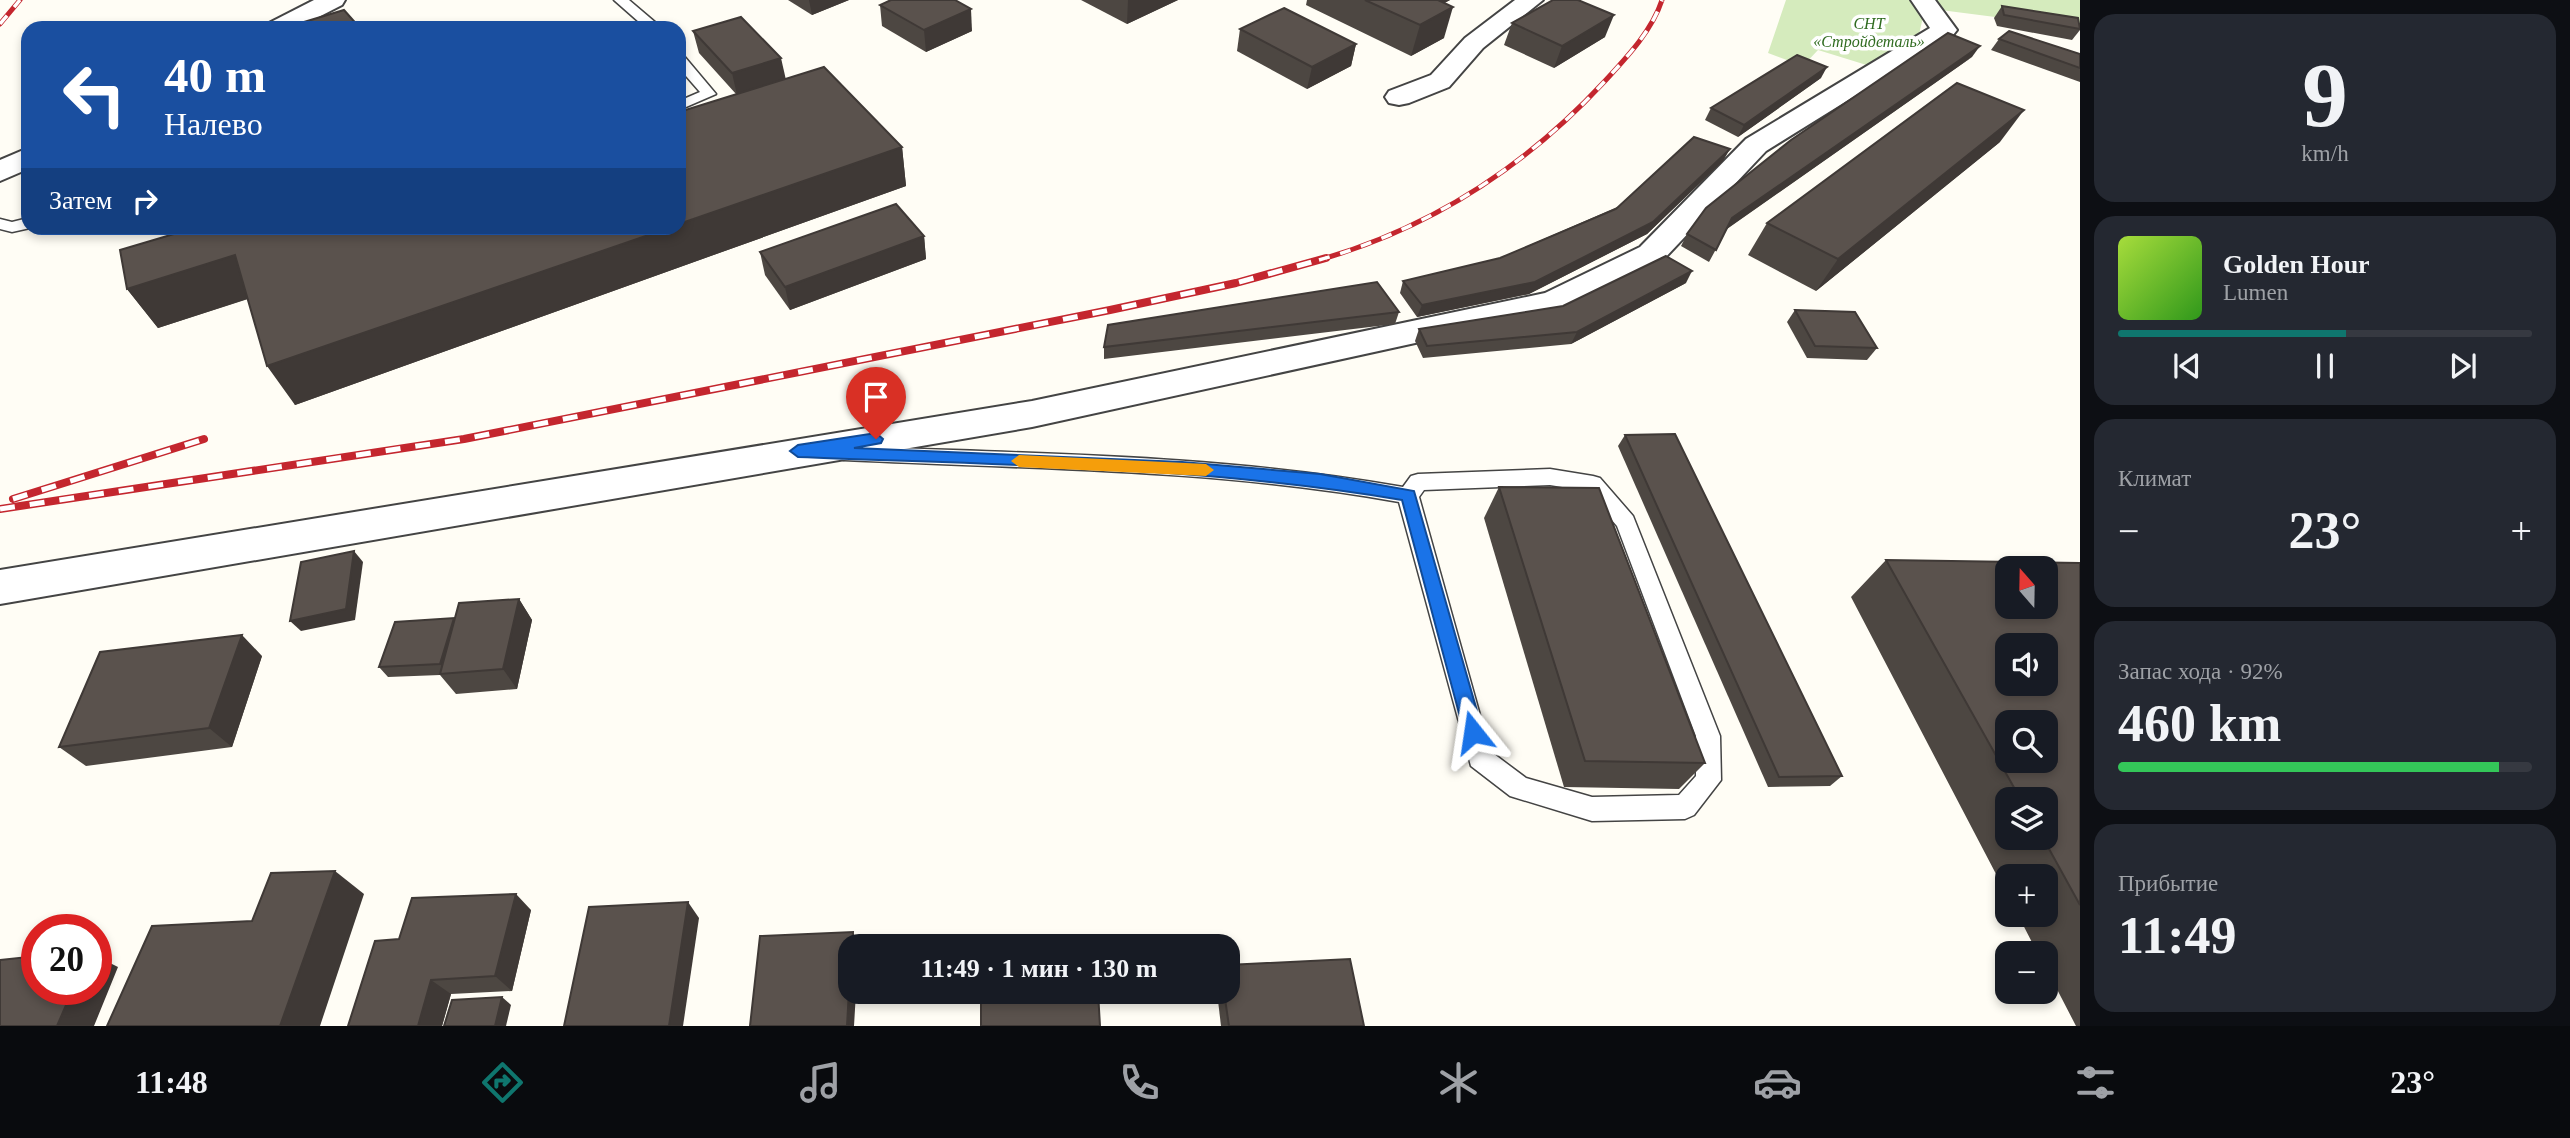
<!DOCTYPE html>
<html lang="ru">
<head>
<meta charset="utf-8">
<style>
  body { margin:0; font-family:"Times New Roman",serif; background:#242831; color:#f1f3f6; height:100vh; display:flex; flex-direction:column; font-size:26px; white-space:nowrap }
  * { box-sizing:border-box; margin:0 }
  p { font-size:23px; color:#9ea1a6 }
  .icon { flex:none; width:38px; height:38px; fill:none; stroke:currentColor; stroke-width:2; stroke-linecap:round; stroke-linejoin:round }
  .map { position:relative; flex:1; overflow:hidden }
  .sheet { display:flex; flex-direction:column; gap:14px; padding:14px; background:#0d0f14; width:490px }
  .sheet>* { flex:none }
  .banner { position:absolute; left:21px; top:21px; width:665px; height:214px; border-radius:21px; box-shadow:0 4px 10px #0003; background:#1a4fa0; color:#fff; overflow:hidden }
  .needle { width:46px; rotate:340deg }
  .fabs { position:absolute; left:1995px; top:556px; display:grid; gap:14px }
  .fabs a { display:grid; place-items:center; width:63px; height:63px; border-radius:14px; background:#171b24; box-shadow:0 4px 10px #0003; font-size:35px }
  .speed { position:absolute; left:21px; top:914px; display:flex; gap:14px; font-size:35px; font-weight:700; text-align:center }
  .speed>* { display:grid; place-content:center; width:91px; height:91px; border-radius:50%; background:#171b24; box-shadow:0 4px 10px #0003; line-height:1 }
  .speed .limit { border:10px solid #d22; background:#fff; color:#111 }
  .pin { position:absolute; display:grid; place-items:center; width:60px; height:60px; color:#fff; margin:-72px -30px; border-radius:50% 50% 50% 0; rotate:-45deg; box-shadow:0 0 7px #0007 }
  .pin .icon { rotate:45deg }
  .me { position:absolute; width:77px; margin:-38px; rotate:345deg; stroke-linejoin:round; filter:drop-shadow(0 0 5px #0008) }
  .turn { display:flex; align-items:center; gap:24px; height:147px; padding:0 28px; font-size:32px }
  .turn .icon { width:91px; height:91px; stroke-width:2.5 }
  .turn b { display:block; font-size:49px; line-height:60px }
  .then { display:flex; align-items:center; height:66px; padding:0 28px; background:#0003; gap:14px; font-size:26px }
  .big { font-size:52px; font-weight:600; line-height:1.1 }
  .sheet .tile { flex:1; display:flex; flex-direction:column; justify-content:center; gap:10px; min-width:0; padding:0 24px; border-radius:21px; background:#242831 }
  .sheet .dial { align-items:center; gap:0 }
  .dial b { font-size:91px; line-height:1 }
  .song { display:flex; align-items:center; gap:21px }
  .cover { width:84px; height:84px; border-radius:10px; background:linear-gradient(135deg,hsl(80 70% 55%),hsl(110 70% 35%)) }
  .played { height:7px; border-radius:4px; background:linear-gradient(90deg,#0f766e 55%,#363941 55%) }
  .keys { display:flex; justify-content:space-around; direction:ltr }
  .heat { display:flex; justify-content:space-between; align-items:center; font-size:38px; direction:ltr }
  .charge { height:10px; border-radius:5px; background:linear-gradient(90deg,#34c759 92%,#363941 0) }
  .trip { position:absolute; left:838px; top:934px; width:402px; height:70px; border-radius:21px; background:#171b24; box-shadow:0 4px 10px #0003; font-weight:600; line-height:70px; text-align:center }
  .tabs { display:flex; height:112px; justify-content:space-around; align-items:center; background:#090b0e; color:#9ea1a6 }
  .tabs .icon { width:49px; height:49px }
  .tabs .active { color:#0f766e }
  .tabs b { font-size:32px; color:#f1f3f6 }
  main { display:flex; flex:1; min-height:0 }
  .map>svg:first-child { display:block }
  .green { fill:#d5ebbd }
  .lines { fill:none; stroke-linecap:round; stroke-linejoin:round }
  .service-casing { stroke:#444; stroke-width:3 }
  .minor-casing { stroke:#444; stroke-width:4 }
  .service { fill:#fff; fill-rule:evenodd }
  .minor { fill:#fff; fill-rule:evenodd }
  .rail-far1-casing { stroke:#c4262e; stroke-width:5 }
  .rail-casing { stroke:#c4262e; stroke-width:8 }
  .rail-far1 { stroke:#fff; stroke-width:3.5; stroke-dasharray:11; stroke-linecap:butt }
  .rail { stroke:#fff; stroke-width:5; stroke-dasharray:15; stroke-linecap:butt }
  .wall { fill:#4d4742; fill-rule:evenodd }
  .shaded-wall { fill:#3f3936 }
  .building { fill:#5a524d; stroke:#3f3936; stroke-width:2; fill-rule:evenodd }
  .route { fill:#1a73e8; stroke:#114b97; stroke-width:2 }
  .slow { fill:#f59e0b }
  .labels { text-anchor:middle; stroke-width:7; stroke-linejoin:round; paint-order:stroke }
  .far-park-label { font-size:16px; font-style:italic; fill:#2f6b1f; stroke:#fff }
</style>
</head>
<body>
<main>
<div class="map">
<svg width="2080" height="1026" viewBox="0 0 2080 1026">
  <rect width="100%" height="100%" fill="#fffdf5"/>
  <path class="green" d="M1786,0H2080V28L1925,8L1918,39L1873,67L1818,50L1803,66L1768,53Z"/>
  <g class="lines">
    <g class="service-casing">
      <g id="service">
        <path d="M614,0H629L656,23L648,28H629L639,22Z"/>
        <path d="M679,55L684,56L716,94L679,110V101L700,92L679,68Z"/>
        <path d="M28,218V228H30L12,232L0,229V219L12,222Z"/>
        <path d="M844,446C1031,454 1219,454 1403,487L1411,476L1418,474L1550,469L1593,476L1600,478L1633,516L1720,736L1721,780L1694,815L1685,819L1592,821L1510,796L1471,766L1399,502C1217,469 1029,469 844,460L837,458L834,453L837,448ZM1550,485L1587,491L1617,526L1696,736V776L1679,795L1592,797L1526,778L1490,751L1419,497L1424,490Z"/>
      </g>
    </g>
    <g class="minor-casing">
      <g id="minor">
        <path d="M314,0H345L342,5L297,28H265L269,23Z"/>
        <path d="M1515,0H1543L1483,48L1449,87L1409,103L1399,105L1389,103L1385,97L1389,91L1431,75L1465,38Z"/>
        <path d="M1911,0H1935L1957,30L1953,35L1766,151L1662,261L1566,310L1032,427L0,604V570L1032,401L1545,293L1640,247L1746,139L1930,28Z"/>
        <path d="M28,148V169L0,181V160Z"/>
      </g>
    </g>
    <use href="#service" class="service"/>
    <use href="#minor" class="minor"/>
    <g class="rail-far1-casing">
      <g id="rail-far1">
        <path d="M0,24L20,0"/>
        <path d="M1319,260C1431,228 1526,166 1604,82C1626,58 1652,31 1662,0"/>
      </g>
    </g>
    <g class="rail-casing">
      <g id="rail">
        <path d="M13,499L204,439"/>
        <path d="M0,509L464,439L1110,310L1236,283L1326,258"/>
      </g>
    </g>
    <use href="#rail-far1" class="rail-far1"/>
    <use href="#rail" class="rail"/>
  </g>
  <g class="wall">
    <path d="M788,0H849L812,15Z"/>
    <path d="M1081,0H1178L1127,24Z"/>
    <path d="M1307,0H1450L1444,3V38L1411,56L1306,5Z"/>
    <path d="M880,5L972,31L926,52L882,26Z"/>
    <path d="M2002,6L2080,26V30L2072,40L1997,26L1994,18Z"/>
    <path d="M1512,23L1605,37L1554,68L1504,45Z"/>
    <path d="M1240,29L1356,44L1351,66L1307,89L1237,51Z"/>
    <path d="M693,31L785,79L902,147L906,186L295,405L248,299L158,328L127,289L679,228L736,94L699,53Z"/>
    <path d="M1999,39L2080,54V82L1991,50Z"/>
    <path d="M1972,57L1727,229L1709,262L1681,246L1687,234Z"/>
    <path d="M1821,78L1738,137L1705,120L1711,108Z"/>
    <path d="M2000,142L1816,291L1748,255L1767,223Z"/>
    <path d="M1723,161L1647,234L1529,294L1417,317L1400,293L1403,281L1500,258Z"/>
    <path d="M924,236L926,259L790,310L765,275L760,252Z"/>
    <path d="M1686,283L1571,344L1423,358L1415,341L1419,329L1563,306Z"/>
    <path d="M1795,310L1877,348L1867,360L1807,358L1787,322Z"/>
    <path d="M1399,312L1395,324L1104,359V347Z"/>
    <path d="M1625,435L1842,776L1830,786L1768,787L1618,446Z"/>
    <path d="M1499,487L1705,763L1679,789L1564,787L1484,518Z"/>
    <path d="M1886,560L2080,563V1026H2076L2046,968V954H2038L2018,915H2046V877H2007V895L1851,597ZM2007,800H2046V838H2007Z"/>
    <path d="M519,599L532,620L517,689L456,694L440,675L388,677L379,667L454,619Z"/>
    <path d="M262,656L232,747L86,766L59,747Z"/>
    <path d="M531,910L512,991L451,994L442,1026L399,939Z"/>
    <path d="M1217,992H1228L1364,1026H1221Z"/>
  </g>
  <g class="shaded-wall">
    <path d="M809,0H849L812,15Z"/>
    <path d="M1128,0H1178L1127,24Z"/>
    <path d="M1416,0H1450L1410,22Z"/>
    <path d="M1453,7L1444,38L1411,56L1420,25Z"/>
    <path d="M971,9L972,31L926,52L924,30Z"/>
    <path d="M1614,15L1605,37L1554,68L1562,46Z"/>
    <path d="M1356,44L1351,66L1307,89L1312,67Z"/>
    <path d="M1980,46L1972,57L1725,230L1732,218Z"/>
    <path d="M781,58L786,80L737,95L732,73Z"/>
    <path d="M1827,67L1821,78L1738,137L1744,125Z"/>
    <path d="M2024,110L2000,142L1816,291L1838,259Z"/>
    <path d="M902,147L906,186L295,405L267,366L669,228H679V224Z"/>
    <path d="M1730,149L1723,161L1647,234L1529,294L1417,317L1422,305L1535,282Z"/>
    <path d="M924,236L926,259L790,310L785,287Z"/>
    <path d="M235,255L262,294L158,328L127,289Z"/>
    <path d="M1692,271L1686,283L1571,344L1577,332Z"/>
    <path d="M354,551L363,562L355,620L301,631L290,621Z"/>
    <path d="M519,599L532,620L517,689L503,669Z"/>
    <path d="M454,618L462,629L448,674L440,664Z"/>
    <path d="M242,635L262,656L232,747L209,728Z"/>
    <path d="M335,871L364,894L320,1026H280Z"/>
    <path d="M516,894L531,910L512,991L495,976Z"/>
    <path d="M688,902L699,918L683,1026H669Z"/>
    <path d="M853,932L859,947H852Z"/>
    <path d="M96,956L118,967L94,1026H57L73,989H96Z"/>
    <path d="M850,973V992H856L854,1026H847Z"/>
    <path d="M431,980L451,994L442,1026H418Z"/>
    <path d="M502,997L511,1005L506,1026H495Z"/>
  </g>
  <g class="building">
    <path d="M891,0H955L971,9L924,30L880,5Z"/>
    <path d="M1365,0H1438L1453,7L1420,25Z"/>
    <path d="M1553,0H1578L1614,15L1562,46L1512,23Z"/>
    <path d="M2002,6L2078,18L2080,29L2004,15Z"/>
    <path d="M1284,8L1356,44L1312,67L1240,29Z"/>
    <path d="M344,10L360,28H284Z"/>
    <path d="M741,17L781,58L732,73L693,31Z"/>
    <path d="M2009,31L2080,54V68L1999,39Z"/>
    <path d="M1948,33L1980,46L1732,218L1716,250L1687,234L1706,208L1791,140Z"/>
    <path d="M1797,55L1827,67L1744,125L1711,108Z"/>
    <path d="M824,67L902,147L679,224V112Z"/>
    <path d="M1957,83L2024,110L1838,259L1767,223Z"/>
    <path d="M1694,137L1730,149L1653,222L1535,282L1422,305L1403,281L1500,258L1616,209Z"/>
    <path d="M896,204L924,236L785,287L760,252Z"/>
    <path d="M194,228H669L267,366L235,255L127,289L120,250Z"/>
    <path d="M1666,256L1692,271L1577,332L1427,346L1419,329L1563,306Z"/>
    <path d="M1377,282L1399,312L1104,347L1108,325Z"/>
    <path d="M1795,310L1855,312L1877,348L1815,346Z"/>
    <path d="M1675,434L1842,776L1779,777L1625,435Z"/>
    <path d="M1499,487L1599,488L1705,763L1585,761Z"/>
    <path d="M354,551L346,609L290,621L301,562Z"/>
    <path d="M1886,560L2080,563V905L2043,838H2046V800H2021ZM2007,569H2046V607H2007ZM2007,646H2046V684H2007ZM2007,723H2046V761H2007Z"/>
    <path d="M519,599L503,669L440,674L459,603Z"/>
    <path d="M454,618L440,664L379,667L395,622Z"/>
    <path d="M242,635L209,728L59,747L100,652Z"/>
    <path d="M335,871L280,1026H107L152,926L252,921L271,873Z"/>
    <path d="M516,894L495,976L431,980L418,1026H348L375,941L399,939L412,898Z"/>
    <path d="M688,902L669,1026H564L589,907Z"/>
    <path d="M853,932L852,947H850V973L847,1026H750L760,936Z"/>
    <path d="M1094,942L1095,947H1000Z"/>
    <path d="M37,956V989H73L57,1026H0V960Z"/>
    <path d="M1350,959L1364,1026H1229L1224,992H1228V965Z"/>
    <path d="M981,992H1098L1100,1026H981Z"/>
    <path d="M502,997L495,1026H444L452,1000Z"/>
  </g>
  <path class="route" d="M876,433L883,439L881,443L854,448L1182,462L1320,474L1414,491L1483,732L1480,738L1473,740L1467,738L1464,732L1402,500C1203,466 999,465 798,457L790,451L798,445Z"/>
  <path class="slow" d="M1019,455L1206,464L1214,470L1206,476L1019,467L1011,461Z"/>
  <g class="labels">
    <g class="far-park-label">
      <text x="1869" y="29">СНТ<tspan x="1869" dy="18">«Стройдеталь»</tspan></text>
    </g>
  </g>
</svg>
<div class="fabs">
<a><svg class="needle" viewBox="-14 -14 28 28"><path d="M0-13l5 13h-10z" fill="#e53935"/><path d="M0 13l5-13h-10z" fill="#9ea1a6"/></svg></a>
<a><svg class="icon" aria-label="sound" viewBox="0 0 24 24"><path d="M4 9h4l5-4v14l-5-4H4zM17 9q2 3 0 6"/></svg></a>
<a><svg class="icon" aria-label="search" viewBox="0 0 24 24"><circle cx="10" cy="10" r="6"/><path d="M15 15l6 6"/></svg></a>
<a><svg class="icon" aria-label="layers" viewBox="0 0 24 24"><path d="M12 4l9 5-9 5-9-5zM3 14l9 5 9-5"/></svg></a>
<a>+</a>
<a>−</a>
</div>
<div class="speed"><div class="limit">20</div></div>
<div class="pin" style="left:876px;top:439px;background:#d93025"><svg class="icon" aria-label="arrive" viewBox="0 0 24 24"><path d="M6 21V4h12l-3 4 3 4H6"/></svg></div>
<svg class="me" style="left:1473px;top:732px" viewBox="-20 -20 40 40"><path d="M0-17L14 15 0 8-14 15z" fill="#1a73e8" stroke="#fff" stroke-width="4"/></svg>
<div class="trip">11:49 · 1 мин · 130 m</div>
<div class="banner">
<div class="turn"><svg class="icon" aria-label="left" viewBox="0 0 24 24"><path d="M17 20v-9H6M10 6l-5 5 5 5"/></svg><div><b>40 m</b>Налево</div></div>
<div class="then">Затем<svg class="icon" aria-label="right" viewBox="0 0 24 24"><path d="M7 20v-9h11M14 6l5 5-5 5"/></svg></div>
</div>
</div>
<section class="sheet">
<div class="tile dial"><b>9</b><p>km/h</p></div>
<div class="tile">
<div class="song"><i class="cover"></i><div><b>Golden Hour</b><p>Lumen</p></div></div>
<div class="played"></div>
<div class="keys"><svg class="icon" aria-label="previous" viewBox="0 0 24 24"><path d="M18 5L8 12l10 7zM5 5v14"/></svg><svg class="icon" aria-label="pause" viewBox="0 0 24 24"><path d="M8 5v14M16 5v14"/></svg><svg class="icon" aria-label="next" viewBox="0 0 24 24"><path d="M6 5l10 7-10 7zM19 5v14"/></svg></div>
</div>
<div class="tile"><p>Климат</p>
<div class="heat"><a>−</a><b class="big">23°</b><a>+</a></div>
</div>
<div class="tile"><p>Запас хода · 92%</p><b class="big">460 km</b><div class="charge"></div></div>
<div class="tile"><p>Прибытие</p><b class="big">11:49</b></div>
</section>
</main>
<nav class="tabs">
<b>11:48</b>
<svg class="icon active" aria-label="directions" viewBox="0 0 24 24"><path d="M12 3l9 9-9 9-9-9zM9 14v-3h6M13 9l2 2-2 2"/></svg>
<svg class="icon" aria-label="music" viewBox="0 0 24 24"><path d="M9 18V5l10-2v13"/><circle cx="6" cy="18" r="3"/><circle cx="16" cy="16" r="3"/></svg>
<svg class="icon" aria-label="phone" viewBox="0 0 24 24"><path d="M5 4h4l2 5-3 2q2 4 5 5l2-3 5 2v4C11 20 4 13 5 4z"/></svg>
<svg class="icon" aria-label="climate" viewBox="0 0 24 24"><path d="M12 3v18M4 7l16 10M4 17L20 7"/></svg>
<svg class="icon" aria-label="car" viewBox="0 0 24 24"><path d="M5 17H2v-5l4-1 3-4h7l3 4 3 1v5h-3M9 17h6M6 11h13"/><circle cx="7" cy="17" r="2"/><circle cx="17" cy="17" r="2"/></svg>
<svg class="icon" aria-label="filters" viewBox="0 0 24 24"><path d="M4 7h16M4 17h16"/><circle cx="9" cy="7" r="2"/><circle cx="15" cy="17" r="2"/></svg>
<b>23°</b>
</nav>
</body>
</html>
